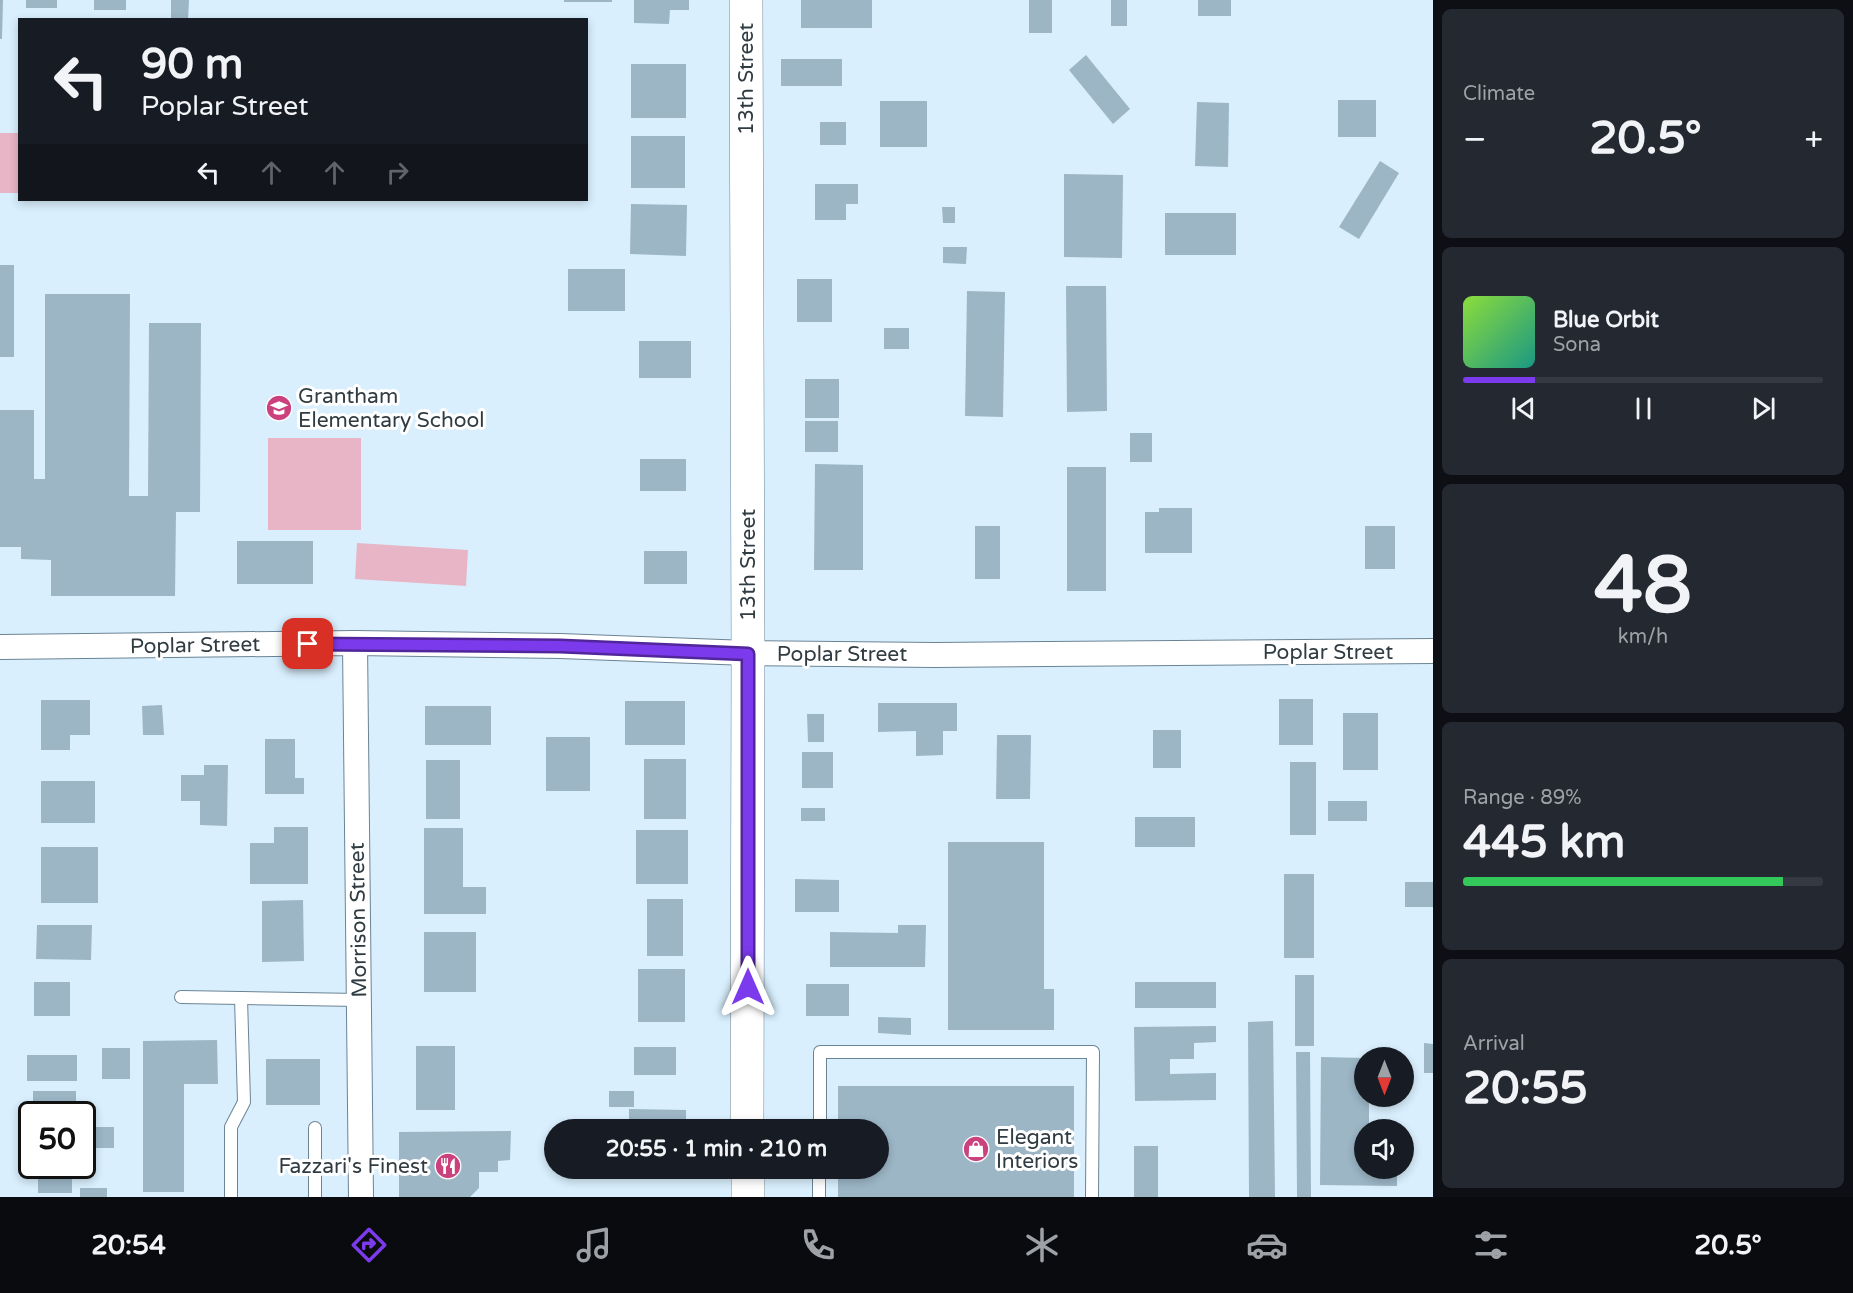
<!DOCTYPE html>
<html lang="en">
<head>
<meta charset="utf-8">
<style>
  body { margin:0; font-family:"Varela Round",sans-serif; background:#242831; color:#f1f3f6; height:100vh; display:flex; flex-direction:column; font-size:22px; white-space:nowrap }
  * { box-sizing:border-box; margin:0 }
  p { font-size:20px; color:#9ea1a6 }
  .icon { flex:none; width:33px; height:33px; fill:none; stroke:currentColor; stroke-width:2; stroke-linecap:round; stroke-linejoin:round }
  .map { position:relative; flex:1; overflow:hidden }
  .panel { display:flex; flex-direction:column; gap:9px; padding:9px; background:#0d0f14; width:420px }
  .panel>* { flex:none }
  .guide { position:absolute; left:18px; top:18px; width:570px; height:183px; border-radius:0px; box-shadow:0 3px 9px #0003; background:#171b24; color:#f1f3f6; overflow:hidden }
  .needle { width:39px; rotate:180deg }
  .controls { position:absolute; left:1354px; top:1047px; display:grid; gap:12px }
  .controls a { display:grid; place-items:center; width:60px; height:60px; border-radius:50%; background:#171b24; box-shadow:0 3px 9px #0003; font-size:30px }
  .speed { position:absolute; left:18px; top:1101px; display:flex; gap:12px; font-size:30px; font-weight:700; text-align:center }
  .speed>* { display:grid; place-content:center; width:78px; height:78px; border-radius:50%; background:#171b24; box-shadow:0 3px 9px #0003; line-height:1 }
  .speed .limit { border:3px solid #111; border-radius:9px; background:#fff; color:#111 }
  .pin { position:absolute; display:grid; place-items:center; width:51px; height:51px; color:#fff; margin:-26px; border-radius:12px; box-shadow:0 3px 9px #0006 }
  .me { position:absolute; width:66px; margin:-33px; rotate:0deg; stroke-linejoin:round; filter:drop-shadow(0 0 4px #0008) }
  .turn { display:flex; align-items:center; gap:21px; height:126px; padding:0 24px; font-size:27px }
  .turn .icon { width:78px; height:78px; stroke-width:2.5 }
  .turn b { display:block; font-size:42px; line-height:51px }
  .lanes { display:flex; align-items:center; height:57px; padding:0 24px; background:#0003; justify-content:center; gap:30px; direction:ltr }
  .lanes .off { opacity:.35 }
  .big { font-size:45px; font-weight:700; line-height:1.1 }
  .panel .card { flex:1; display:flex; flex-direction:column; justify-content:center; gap:9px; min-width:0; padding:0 21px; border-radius:9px; background:#242831 }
  .panel .dial { align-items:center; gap:0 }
  .dial b { font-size:78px; line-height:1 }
  .song { display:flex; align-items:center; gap:18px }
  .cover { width:72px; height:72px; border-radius:9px; background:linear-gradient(135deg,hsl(90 70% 55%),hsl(170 70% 35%)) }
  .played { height:6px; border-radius:3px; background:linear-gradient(90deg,#7c3aed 20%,#363941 20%) }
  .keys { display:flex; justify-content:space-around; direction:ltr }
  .heat { display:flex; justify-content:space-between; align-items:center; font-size:33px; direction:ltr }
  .charge { height:9px; border-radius:4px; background:linear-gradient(90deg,#34c759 89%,#363941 0) }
  .trip { position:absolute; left:544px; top:1119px; width:345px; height:60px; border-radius:30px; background:#171b24; box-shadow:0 3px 9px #0003; font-weight:700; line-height:60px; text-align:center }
  .menu { display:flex; height:96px; justify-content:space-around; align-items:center; background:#090b0e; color:#9ea1a6 }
  .menu .icon { width:42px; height:42px }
  .menu .active { color:#7c3aed }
  .menu b { font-size:27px; color:#f1f3f6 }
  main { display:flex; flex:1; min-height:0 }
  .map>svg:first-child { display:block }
  .green { fill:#e8b5c6 }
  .building { fill:#9cb6c6 }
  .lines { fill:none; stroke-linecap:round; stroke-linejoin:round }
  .lane-casing { stroke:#6b8494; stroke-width:14 }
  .street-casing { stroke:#6b8494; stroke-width:26 }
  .secondary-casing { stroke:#6b8494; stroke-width:34 }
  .lane { stroke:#fff; stroke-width:12 }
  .street { stroke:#fff; stroke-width:24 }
  .secondary { stroke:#fff; stroke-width:33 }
  .route-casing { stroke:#51269a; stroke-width:15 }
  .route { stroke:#7c3aed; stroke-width:10 }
  .labels { text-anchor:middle; stroke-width:6; stroke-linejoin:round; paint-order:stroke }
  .street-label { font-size:21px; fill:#313c42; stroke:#fff }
  .poi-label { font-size:21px; fill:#313c42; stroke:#fff; text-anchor:start }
</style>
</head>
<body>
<main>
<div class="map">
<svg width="1433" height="1197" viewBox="0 0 1433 1197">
  <rect width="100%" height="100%" fill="#d9effd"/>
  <g class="green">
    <rect x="0" y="133" width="19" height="60"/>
    <rect x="268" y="438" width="93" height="92"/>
    <path d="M357,543L468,550L466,586L355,579Z"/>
  </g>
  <g class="building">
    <path d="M0,0H3L2,39H0Z"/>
    <rect x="26" y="0" width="31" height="8"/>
    <rect x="94" y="0" width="32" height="10"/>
    <path d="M171,0H189L188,20H171Z"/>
    <rect x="564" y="0" width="48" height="2"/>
    <path d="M634,0H689V10H670L669,24L634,23Z"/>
    <rect x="801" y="0" width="71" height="28"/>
    <rect x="1029" y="0" width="23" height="33"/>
    <rect x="1111" y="0" width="16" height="26"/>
    <rect x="1198" y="0" width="33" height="16"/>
    <path d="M1086,55L1130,109L1113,124L1069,70Z"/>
    <rect x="781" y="59" width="61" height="27"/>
    <rect x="631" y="64" width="55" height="54"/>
    <rect x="1338" y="100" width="38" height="37"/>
    <rect x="880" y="101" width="47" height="46"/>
    <path d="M1197,102L1229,103L1228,167L1195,166Z"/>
    <rect x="820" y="122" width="26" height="23"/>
    <rect x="631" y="136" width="54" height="52"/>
    <path d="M1380,161L1399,173L1359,239L1339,227Z"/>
    <path d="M1064,174L1123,175L1122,258L1064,257Z"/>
    <path d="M815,184H858V204H846V220H815Z"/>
    <path d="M631,204L687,205L686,256L630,254Z"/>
    <path d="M942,207H955V223H943Z"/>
    <rect x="1165" y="213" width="71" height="42"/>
    <path d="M943,247H967L966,264L943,263Z"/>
    <rect x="0" y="265" width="14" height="92"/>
    <rect x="568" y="269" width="57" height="42"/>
    <rect x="797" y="279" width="35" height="43"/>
    <path d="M1066,286H1106L1107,411L1067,412Z"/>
    <path d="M967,291L1005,292L1003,417L965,416Z"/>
    <path d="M45,294H130L129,496H148L149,323H201L200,512H176L175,596H51V560L21,559V547H0V410H34V479H45Z"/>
    <rect x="884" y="328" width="25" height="21"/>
    <rect x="639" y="341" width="52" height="37"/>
    <rect x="805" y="379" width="34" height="39"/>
    <rect x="805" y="421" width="33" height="31"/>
    <rect x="1130" y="433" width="22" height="29"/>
    <rect x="640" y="459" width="46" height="32"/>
    <path d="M815,464L863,465V570H814Z"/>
    <rect x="1067" y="467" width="39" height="124"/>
    <path d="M1159,508H1192V553H1145V512H1159Z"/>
    <rect x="975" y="526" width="25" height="53"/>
    <rect x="1365" y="526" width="30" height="43"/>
    <rect x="237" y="541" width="76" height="43"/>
    <rect x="644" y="551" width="43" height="33"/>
    <rect x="1279" y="699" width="34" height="46"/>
    <path d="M41,700H90V735H70V750H41Z"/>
    <rect x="625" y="701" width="60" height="44"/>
    <path d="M878,703H957V731H943V755L916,756V731L878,732Z"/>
    <path d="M162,705L164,735H143L142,706Z"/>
    <rect x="425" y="706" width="66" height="39"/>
    <rect x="1343" y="713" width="35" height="57"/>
    <path d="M807,714H824V742H808Z"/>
    <rect x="1153" y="730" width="28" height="38"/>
    <path d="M997,735H1031L1030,799H996Z"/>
    <rect x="546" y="737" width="44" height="54"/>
    <path d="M265,739H295V778H304V794H265Z"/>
    <rect x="802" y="752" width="31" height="36"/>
    <rect x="644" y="759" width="42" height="60"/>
    <rect x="426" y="760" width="34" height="59"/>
    <rect x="1290" y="762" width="26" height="73"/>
    <path d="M204,765H228L227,826L200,825V801H181V775H204Z"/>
    <rect x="41" y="781" width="54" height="42"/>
    <rect x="1328" y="801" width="39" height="20"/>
    <rect x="801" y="808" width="24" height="13"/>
    <rect x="1135" y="817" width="60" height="30"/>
    <path d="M274,827H308V884H250V843H274Z"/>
    <path d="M424,828H463V887H486V914H424Z"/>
    <rect x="636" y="830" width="52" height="54"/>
    <path d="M948,842H1044V989H1054V1030H948Z"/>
    <rect x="41" y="847" width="57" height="56"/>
    <rect x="1284" y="874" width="30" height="84"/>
    <path d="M795,879L839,880V912H795Z"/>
    <rect x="1405" y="882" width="28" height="25"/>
    <rect x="647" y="899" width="36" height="57"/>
    <path d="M303,900L304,961L262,962V901Z"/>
    <path d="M37,925H92L91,960L36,959Z"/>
    <path d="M898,925H926L925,967H830V932L898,933Z"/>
    <rect x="424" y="932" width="52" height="60"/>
    <rect x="638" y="969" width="47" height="53"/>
    <rect x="1295" y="975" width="19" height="71"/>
    <rect x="34" y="982" width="36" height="34"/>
    <rect x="1135" y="982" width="81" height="26"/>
    <rect x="806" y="984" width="43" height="32"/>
    <path d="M878,1017L911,1018V1035L878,1033Z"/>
    <path d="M1273,1021L1275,1197H1249L1248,1022Z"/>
    <path d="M1216,1026V1042L1194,1043V1059H1170V1074L1216,1073V1100L1135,1101L1134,1027Z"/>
    <path d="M217,1040L218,1084H184V1192H143V1041Z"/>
    <path d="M1424,1043L1433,1044V1073H1424Z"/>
    <rect x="416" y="1046" width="39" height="64"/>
    <rect x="634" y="1047" width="42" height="28"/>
    <rect x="102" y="1048" width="28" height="31"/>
    <path d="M1296,1052H1310L1311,1197H1297Z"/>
    <rect x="27" y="1055" width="50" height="26"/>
    <path d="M1321,1057L1365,1058V1096H1369V1130H1365V1168H1397V1186L1320,1185Z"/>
    <rect x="266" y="1059" width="54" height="46"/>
    <path d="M838,1086H1074V1197H838V1168H879V1130H838Z"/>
    <rect x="33" y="1091" width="43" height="23"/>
    <rect x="609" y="1091" width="25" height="16"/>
    <path d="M629,1109L686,1110V1130H629Z"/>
    <rect x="82" y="1127" width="32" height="21"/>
    <path d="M511,1131L510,1160L498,1161V1172H479V1188L470,1197H399V1132Z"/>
    <rect x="1134" y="1146" width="24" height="51"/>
    <rect x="38" y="1166" width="34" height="27"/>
    <rect x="80" y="1188" width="27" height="9"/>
  </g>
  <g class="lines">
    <g class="lane-casing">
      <g id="lane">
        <path d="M181,997L359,1000"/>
        <path d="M315,1128V1197"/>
        <path d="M820,1130V1052H1093L1092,1197"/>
        <path d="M231,1197V1127L244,1102L241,998"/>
        <path d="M819,1197V1168"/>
      </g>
    </g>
    <g class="street-casing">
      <g id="street">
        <path d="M355,643L361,1197"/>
        <path d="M0,647L355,643L560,646L748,653L935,655L1433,651"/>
      </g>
    </g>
    <g class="secondary-casing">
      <g id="secondary">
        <path d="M746,0L748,653L747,1130"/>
        <path d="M748,1168V1197"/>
      </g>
    </g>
    <use href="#lane" class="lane"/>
    <use href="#street" class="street"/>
    <use href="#secondary" class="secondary"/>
  </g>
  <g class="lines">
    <g class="route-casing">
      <path id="route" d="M308,644L560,646L748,654V987"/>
    </g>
    <use href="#route" class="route"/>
  </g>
  <defs>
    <g id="school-disc" transform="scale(1.35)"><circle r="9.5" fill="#ca417d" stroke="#fff"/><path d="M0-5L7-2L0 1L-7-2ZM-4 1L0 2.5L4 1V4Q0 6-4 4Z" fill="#fff"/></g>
    <g id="shop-disc" transform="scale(1.35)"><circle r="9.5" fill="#ca417d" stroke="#fff"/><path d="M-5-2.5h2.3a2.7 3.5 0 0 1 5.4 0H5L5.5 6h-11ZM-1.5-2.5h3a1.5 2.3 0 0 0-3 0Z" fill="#fff"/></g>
    <g id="restaurant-disc" transform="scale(1.35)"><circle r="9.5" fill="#ca417d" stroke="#fff"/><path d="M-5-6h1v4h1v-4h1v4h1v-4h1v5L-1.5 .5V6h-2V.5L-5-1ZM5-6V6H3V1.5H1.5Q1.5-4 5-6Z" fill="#fff"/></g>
  </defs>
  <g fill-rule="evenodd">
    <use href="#school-disc" x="279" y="408"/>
    <use href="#shop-disc" x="976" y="1149"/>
    <use href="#restaurant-disc" x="448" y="1166"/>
  </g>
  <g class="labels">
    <g class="street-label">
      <text transform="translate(746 79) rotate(-90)" y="7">13th Street</text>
      <text transform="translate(748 565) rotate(-90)" y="7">13th Street</text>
      <text transform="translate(195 645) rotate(-1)" y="7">Poplar Street</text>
      <text x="1328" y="659">Poplar Street</text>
      <text x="842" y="661">Poplar Street</text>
      <text transform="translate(358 920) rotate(-91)" y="7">Morrison Street</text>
    </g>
    <g class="poi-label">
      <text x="298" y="403">Grantham<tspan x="298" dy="24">Elementary School</tspan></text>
      <text x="996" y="1144">Elegant<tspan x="996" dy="24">Interiors</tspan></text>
      <text x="428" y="1173" text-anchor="end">Fazzari's Finest</text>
    </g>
  </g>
</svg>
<div class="controls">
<a><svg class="needle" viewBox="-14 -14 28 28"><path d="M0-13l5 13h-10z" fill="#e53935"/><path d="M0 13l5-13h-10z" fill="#9ea1a6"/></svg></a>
<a><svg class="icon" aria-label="sound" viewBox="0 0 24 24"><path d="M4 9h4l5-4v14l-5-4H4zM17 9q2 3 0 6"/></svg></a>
</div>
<div class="speed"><div class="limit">50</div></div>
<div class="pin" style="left:308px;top:644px;background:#d93025"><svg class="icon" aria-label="arrive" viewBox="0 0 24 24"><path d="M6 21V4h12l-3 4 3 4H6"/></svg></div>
<svg class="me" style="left:748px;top:987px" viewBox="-20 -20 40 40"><path d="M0-17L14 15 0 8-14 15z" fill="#7c3aed" stroke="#fff" stroke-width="4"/></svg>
<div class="trip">20:55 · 1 min · 210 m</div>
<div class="guide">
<div class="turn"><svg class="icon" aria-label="left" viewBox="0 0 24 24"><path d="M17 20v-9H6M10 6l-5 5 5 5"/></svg><div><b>90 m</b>Poplar Street</div></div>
<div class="lanes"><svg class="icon" aria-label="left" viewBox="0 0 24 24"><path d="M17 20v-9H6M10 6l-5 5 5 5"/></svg><svg class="icon off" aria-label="ahead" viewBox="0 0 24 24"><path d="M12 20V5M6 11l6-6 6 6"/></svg><svg class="icon off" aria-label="ahead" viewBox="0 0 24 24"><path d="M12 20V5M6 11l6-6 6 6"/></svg><svg class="icon off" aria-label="right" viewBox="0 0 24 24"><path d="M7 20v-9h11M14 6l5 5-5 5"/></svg></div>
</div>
</div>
<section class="panel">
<div class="card"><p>Climate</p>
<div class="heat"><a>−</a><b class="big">20.5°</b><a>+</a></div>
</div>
<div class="card">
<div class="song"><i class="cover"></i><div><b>Blue Orbit</b><p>Sona</p></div></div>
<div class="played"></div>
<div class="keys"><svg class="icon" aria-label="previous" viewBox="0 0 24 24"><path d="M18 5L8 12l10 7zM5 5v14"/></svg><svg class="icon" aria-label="pause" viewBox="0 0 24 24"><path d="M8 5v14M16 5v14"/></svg><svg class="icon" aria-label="next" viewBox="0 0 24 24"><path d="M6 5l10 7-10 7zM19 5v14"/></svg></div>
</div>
<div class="card dial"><b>48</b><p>km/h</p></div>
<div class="card"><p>Range · 89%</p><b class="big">445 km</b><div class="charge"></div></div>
<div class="card"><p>Arrival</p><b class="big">20:55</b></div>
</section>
</main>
<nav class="menu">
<b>20:54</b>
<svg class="icon active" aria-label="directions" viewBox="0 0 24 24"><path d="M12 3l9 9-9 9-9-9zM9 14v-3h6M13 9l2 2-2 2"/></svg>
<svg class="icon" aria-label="music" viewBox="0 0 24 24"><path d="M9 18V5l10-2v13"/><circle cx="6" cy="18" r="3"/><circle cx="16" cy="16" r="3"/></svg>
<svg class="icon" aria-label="phone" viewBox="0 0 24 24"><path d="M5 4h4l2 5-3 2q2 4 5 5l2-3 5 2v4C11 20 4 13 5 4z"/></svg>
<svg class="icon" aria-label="climate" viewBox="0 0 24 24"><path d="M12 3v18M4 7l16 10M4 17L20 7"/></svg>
<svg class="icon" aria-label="car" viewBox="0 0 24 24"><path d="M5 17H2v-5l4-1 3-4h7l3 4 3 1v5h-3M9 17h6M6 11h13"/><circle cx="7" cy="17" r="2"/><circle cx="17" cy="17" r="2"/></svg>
<svg class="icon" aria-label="filters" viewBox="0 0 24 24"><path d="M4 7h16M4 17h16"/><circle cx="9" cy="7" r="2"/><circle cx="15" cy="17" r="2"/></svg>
<b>20.5°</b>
</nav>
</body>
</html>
